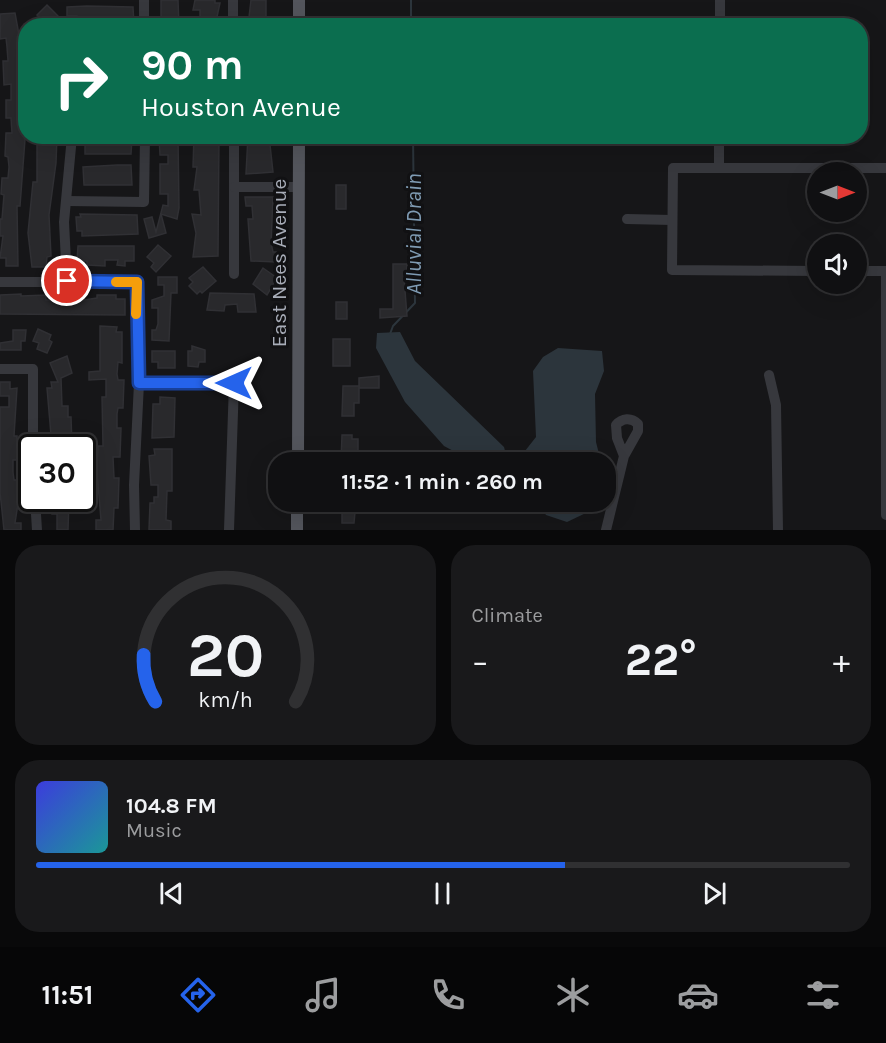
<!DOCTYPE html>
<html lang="en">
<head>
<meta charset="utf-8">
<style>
  body { margin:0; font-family:Karla,sans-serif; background:#19191b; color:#f1f3f6; height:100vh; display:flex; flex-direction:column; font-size:22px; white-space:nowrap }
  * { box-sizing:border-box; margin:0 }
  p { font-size:20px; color:#9c9d9f }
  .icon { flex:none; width:33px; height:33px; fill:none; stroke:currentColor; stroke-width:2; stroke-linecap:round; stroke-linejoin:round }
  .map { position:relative; height:530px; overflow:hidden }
  .sheet { display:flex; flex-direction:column; gap:15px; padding:15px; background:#09090a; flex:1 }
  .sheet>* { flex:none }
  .top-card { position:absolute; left:18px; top:18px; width:850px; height:126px; border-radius:24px; box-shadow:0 6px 24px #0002,0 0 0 2px #303032; background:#0b6e4f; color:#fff; overflow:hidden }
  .needle { width:39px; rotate:90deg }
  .tools { position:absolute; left:807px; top:162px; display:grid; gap:12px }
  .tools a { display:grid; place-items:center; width:60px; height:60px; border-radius:50%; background:#101012; box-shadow:0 6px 24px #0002,0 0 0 2px #303032; font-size:30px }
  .speed { position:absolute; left:18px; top:434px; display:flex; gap:12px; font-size:30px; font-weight:700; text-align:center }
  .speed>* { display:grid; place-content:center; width:78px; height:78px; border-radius:50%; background:#101012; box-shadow:0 6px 24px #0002,0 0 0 2px #303032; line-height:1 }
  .speed .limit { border:3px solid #111; border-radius:9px; background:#fff; color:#111 }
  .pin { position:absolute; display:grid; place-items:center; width:51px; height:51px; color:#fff; margin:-26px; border:3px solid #fff; border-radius:50%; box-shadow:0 2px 6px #0007 }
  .me { position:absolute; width:66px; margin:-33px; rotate:270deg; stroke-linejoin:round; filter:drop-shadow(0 0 4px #0008) }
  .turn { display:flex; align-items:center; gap:21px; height:126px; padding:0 24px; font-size:27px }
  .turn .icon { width:78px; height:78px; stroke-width:2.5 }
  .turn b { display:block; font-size:42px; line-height:51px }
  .big { font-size:45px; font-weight:700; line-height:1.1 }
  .sheet .card { flex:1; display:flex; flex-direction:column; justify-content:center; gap:9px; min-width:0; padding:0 21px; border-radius:24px; background:#19191b }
  .sheet .dial { align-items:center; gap:0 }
  .dial svg { height:156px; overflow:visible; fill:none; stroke:#303032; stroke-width:7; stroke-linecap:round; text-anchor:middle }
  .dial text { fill:#f1f3f6; stroke:none }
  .song { display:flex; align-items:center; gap:18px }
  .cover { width:72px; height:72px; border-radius:9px; background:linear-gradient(135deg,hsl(240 70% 55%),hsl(180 70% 35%)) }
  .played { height:6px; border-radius:3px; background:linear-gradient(90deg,#2563eb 65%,#303032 65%) }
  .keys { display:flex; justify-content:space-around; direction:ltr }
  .heat { display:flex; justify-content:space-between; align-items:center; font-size:33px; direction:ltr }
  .sheet .tiles { flex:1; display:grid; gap:15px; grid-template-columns:1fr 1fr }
  .card:last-child { grid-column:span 2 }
  .trip { position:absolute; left:268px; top:452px; width:348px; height:60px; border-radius:24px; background:#101012; box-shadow:0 6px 24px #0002,0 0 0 2px #303032; font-weight:700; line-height:60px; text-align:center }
  .menu { display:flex; height:96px; justify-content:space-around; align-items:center; background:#060607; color:#9c9d9f }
  .menu .icon { width:42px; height:42px }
  .menu .current { color:#2563eb }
  .menu b { font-size:27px; color:#f1f3f6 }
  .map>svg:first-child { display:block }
  .water { fill:#2c353c }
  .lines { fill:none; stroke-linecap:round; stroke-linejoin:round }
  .stream { stroke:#2c353c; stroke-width:2 }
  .building { fill:#29292c; stroke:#303034; stroke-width:1.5 }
  .minor { stroke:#37383d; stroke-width:10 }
  .major { stroke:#53555c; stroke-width:12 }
  .route-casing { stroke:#184099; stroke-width:15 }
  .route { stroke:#2563eb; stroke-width:10 }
  .slow { stroke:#f59e0b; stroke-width:10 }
  .labels { text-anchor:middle; stroke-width:6; stroke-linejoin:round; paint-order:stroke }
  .street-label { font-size:21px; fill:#a8adb8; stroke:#111113 }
  .water-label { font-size:22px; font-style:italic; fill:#7f9bb3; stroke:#111113 }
</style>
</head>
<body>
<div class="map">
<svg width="886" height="530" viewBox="0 0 886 530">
  <rect width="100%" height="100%" fill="#161618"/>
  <g class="water">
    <path d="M400,332L415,361L504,447L508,462H474L444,446L405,402L376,348L377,333Z"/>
    <path d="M558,348L602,351L604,371L595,394L596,442L601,462H523L525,451L536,437L533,371L543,357Z"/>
    <path d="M536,501H597L588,512L567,522L546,515Z"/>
  </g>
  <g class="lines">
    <g class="stream">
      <path d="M411,0V26"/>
      <path d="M390,334L393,326L415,303L413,136"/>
    </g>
  </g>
  <g class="building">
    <path d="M161,0H178L179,26H161Z"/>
    <path d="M195,0H215V3H220L215,26H200V10H193Z"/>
    <path d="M251,0H266V19H271V26H248Z"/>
    <path d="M47,5L60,18L54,26H48L37,15Z"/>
    <path d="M87,6L133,7L134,25L87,26L77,24V16H67V7Z"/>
    <path d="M15,13L22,51L26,126L20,206H17L18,266H6V258H0L3,236H0V219H2L4,195L1,194L2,178H8L9,167L8,157L5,156L6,133H12L11,118H6V100H11V84L4,85L3,61H8L7,47L6,38L0,39V14Z"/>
    <path d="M37,136H57L56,163L49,215L51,256L47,257L46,267H32L28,233L33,182H37Z"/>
    <path d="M85,136L132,138L131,154H85Z"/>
    <path d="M159,136H178L179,208L177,219L161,214L166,233L149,238L144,219L152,217L156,232L163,205L168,206V194H160V164H168V155H160Z"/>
    <path d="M194,136H219L218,256L193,257L196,233L192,214L201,215L199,190H194L197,167H193Z"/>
    <path d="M248,136H269L273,172L246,174Z"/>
    <path d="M117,165H131L132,185H84L83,167Z"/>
    <rect x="336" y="185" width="10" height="24"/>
    <path d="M245,197H273L271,243L273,252H276V262L251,261L248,219H253L252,206H246Z"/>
    <path d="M80,214L137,215L138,234L82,236V231H77L76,217H81Z"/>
    <path d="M158,245L171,256L156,272L151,267L154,263L147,257Z"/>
    <path d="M78,246H134V261H125V266L117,265L118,260H105V266L87,265V261H77Z"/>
    <path d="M393,264H407V278H404L407,316L380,318V309H393Z"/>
    <path d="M203,267L216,281L202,293L200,291L197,294L189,286L193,282L189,278Z"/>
    <path d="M263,268L277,278L267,295L253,284Z"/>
    <path d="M158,277H177V293H171L169,341L152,340V330H156L158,324V308H152V300L164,296V285H158Z"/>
    <path d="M210,293L254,294L256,312H238L237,304L225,305L224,311L207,310Z"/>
    <path d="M21,294V296L46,295V300H59L60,295H77V301L97,298V295H116V299H125V315L0,314V295Z"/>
    <rect x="336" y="302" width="11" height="17"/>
    <path d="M100,326L117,327L116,332H122V363L118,362L117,374L118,380H124L123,408H118L117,414V428H121L120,457H113L114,478H119L118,508H114L113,530H96V520H101L97,472L98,446H103L102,397H106V379L89,380V372L100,371Z"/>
    <path d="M38,329L51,335L49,340L52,342L47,353L37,349L39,343L33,341Z"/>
    <path d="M13,330H26L25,341H21V350H0V343L13,341Z"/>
    <rect x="333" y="339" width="17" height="27"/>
    <path d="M192,346L205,350V362H199L198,367L188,366V351H192Z"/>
    <path d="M152,351H175V368H158V362H152Z"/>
    <path d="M67,356L72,373L61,378L62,406H68V417H71L72,446L47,445V435H51L47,388H52L51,382H58L50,363Z"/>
    <path d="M379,376V388H359V378Z"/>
    <path d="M0,382H10V389L17,388L14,436H17V460H13V472L14,480H18L19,497L15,523H21V530H4L0,492V407H9V396H0Z"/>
    <path d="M343,386H359V403H354V416H342Z"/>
    <path d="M160,397L175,398L174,437L152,438L153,404H160Z"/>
    <path d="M342,435H352V439H358V459H354V462H341Z"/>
    <path d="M154,449H172V491H167L166,520L171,521V530H149L150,503H154V497H158V485H151L149,456L155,455Z"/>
    <path d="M52,500H69L68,530H57V514H52Z"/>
    <path d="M342,501H356L354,523H342Z"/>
  </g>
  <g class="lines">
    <g class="minor">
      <path d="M144,0V26"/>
      <path d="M233,0V26"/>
      <path d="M720,26V0"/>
      <path d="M234,136V274"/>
      <path d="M719,168V136"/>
      <path d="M234,187H299"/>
      <path d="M67,201L144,202L145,136"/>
      <path d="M627,219L672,220"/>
      <path d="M818,271L672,270L673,168H886"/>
      <path d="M856,271H886V515"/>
      <path d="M67,281L64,222L72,136"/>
      <path d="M0,282H137L139,383L134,485L135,530"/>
      <path d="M0,369H33V447"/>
      <path d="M769,375L776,405L778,530"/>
      <path d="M139,383H234L229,530"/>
      <path d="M35,498L37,530"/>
      <path d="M606,530L624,456L638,431V424C631,417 622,418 616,425L617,438L624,456"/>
    </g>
    <g class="major">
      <path d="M299,26V0"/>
      <path d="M298,462L299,136"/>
      <path d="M297,530V501"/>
    </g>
  </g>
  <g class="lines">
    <g class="route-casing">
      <path id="route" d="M67,281L137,282L139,383H234"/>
    </g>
    <use href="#route" class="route"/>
    <path class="slow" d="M116,282H137L136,314"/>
  </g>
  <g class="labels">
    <g class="street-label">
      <text transform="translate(279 263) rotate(-90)" y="7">East Nees Avenue</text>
    </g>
    <g class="water-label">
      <text transform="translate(413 234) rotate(-90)" y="8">Alluvial Drain</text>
    </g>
  </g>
</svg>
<div class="tools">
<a><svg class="needle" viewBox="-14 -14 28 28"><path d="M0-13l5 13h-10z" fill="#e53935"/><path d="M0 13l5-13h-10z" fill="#9c9d9f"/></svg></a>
<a><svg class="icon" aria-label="sound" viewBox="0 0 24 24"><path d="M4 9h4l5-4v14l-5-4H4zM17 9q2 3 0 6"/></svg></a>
</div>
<div class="speed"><div class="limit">30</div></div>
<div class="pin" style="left:67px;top:281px;background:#d93025"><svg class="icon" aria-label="arrive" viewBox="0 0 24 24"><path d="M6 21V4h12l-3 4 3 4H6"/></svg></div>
<svg class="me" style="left:234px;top:383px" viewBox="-20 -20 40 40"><path d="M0-17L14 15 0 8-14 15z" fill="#2563eb" stroke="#fff" stroke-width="4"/></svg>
<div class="trip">11:52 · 1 min · 260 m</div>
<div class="top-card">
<div class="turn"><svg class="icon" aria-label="right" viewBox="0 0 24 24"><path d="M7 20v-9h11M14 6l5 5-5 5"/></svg><div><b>90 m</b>Houston Avenue</div></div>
</div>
</div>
<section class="sheet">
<div class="tiles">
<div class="card dial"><svg viewBox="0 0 100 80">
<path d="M14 69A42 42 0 1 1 86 69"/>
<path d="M14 69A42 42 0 0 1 8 45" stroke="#2563eb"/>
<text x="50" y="56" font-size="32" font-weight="700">20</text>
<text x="50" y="72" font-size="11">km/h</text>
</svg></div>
<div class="card"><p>Climate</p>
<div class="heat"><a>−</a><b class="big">22°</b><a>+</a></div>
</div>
<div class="card">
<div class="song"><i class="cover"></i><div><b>104.8 FM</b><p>Music</p></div></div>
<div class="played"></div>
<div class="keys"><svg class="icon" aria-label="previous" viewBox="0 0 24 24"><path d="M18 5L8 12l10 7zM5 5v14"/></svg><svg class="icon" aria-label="pause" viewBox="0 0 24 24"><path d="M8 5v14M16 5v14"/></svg><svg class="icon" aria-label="next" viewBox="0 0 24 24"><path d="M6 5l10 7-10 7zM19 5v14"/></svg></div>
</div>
</div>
</section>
<nav class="menu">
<b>11:51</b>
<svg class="icon current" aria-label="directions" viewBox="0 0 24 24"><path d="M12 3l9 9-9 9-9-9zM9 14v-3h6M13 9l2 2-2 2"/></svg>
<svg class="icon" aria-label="music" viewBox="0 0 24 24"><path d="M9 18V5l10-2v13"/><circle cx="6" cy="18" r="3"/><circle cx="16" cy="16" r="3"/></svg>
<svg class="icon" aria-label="phone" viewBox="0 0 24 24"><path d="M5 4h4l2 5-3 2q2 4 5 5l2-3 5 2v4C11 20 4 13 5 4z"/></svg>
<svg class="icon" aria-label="climate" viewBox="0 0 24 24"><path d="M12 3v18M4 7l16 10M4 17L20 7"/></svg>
<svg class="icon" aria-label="car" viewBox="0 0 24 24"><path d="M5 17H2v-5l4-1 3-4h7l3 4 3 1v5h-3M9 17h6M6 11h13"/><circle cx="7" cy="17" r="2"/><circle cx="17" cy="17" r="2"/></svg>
<svg class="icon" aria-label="filters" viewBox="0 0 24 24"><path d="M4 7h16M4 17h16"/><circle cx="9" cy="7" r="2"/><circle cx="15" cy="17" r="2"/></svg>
</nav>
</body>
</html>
